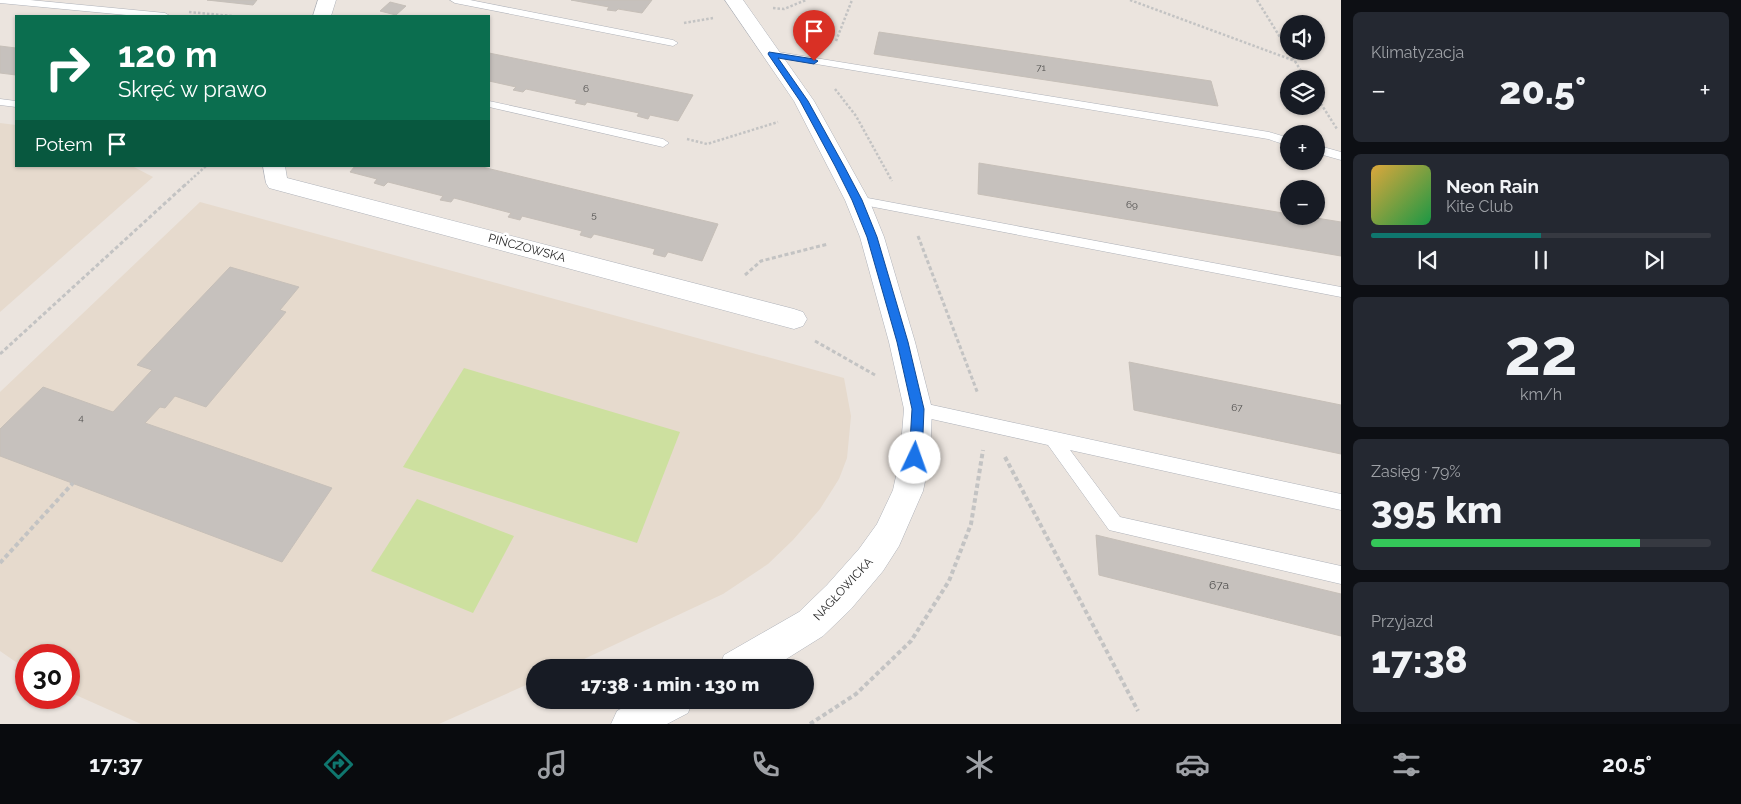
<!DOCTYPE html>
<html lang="pl">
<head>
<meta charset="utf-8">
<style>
  body { margin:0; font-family:Raleway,sans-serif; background:#242831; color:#f1f3f6; height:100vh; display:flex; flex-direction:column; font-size:19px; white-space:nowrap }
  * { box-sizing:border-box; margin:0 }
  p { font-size:16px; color:#9ea1a6 }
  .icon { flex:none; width:28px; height:28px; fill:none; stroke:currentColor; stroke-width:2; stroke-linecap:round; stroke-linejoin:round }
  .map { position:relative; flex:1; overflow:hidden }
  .drawer { display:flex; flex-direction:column; gap:12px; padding:12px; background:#0d0f14; width:400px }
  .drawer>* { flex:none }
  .top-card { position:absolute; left:15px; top:15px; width:475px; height:152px; border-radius:0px; box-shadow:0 1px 4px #0004; background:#0b6e4f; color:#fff; overflow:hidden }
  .controls { position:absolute; left:1280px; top:15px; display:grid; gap:10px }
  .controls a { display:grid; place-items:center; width:45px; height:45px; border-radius:50%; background:#171b24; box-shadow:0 1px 4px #0004; font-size:25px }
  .speed { position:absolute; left:15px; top:644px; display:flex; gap:10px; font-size:25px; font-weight:700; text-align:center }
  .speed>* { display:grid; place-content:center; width:65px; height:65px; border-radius:50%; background:#171b24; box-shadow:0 1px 4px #0004; line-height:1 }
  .speed .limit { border:8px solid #d22; background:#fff; color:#111 }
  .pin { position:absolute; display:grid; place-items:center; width:42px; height:42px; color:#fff; margin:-51px -21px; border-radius:50% 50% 50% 0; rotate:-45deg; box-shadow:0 0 5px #0007 }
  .pin .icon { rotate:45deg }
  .me { position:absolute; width:55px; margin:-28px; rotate:3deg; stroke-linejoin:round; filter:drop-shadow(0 0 4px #0008) }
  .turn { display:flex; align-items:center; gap:18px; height:105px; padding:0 20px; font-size:22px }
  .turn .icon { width:65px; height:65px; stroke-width:2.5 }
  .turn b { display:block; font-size:35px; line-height:42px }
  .then { display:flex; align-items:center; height:48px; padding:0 20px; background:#0003; gap:10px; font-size:19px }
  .big { font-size:38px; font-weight:800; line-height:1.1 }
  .drawer .widget { flex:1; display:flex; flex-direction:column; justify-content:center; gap:8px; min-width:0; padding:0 18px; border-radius:8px; background:#242831 }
  .drawer .dial { align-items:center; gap:0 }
  .dial b { font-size:65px; line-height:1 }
  .song { display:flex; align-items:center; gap:15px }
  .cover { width:60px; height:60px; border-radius:8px; background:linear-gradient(135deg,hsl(40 70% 55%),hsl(140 70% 35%)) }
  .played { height:5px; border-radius:2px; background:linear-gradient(90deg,#0f766e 50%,#363941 50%) }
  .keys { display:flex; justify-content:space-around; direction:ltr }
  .heat { display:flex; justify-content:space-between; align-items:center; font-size:28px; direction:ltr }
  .charge { height:8px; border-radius:4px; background:linear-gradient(90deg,#34c759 79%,#363941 0) }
  .trip { position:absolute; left:526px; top:659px; width:288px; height:50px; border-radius:25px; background:#171b24; box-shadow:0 1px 4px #0004; font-weight:800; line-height:50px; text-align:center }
  .tabs { display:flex; height:80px; justify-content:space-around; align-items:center; background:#090b0e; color:#9ea1a6 }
  .tabs .icon { width:35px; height:35px }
  .tabs .on { color:#0f766e }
  .tabs b { font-size:22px; color:#f1f3f6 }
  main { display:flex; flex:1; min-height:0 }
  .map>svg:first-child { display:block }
  .education { fill:#e6dacd }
  .pitch { fill:#cde09f }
  .building { fill:#c6c1bd; stroke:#c6bfb8 }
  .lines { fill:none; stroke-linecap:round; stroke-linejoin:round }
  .service-casing { stroke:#afb2b9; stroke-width:1 }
  .minor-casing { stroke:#afb2b9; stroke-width:1 }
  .path-far2 { stroke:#c3c3c3; stroke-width:2.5; stroke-dasharray:2.5 2; stroke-linecap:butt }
  .path-far1 { stroke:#c3c3c3; stroke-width:3; stroke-dasharray:4 2.5; stroke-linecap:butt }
  .path { stroke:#c3c3c3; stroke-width:4; stroke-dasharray:4.5 3; stroke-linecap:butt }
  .service { fill:#fff; fill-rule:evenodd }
  .minor { fill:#fff; fill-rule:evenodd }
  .route { fill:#1a73e8; stroke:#114b97 }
  .labels { text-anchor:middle; stroke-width:5; stroke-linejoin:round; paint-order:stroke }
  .number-label { font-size:10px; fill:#51504f }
  .street-label { font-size:12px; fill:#2a2a2a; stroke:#fff }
  .near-number-label { font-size:12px; fill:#51504f }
</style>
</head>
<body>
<main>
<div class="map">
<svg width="1341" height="724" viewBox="0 0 1341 724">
  <rect width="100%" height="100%" fill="#ebe4de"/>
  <g class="education">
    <path d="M0,123L16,125V166H132L153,177L0,312Z"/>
    <path d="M200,202L844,378L851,416L847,458L839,479L820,509L793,540L768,564L723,594L567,667L535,668V681L439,724H141L69,692V655H26V669L0,651V392Z"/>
  </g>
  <g class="pitch">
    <path d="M464,368L680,432L637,543L403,467Z"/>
    <path d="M417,499L514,536L473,613L371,571Z"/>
  </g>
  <g class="building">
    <path d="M207,0H257L253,5Z"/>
    <path d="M571,0H652L642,13L618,9L616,11L607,10L609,7Z"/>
    <path d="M390,2L406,6L396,15L380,11Z"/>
    <path d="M879,32L1211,81L1218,106L874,54Z"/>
    <path d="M0,46L16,48V75L0,73Z"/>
    <path d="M489,53L693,95L678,121L650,115L648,119L637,116L639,113L587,102L585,105L575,103L577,100L526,89L523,92L513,90L516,87L489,81Z"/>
    <path d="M979,163L1289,214V216H1304L1341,222V256L978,194Z"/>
    <path d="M355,166H478L718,224L702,261L668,252L665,257L653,254L655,249L594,234L591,238L580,235L582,231L522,216L520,220L508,217L511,213L454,198L451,202L440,200L443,196L388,182L384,186L374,183L377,179L350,172Z"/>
    <path d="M230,267L299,287L280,310L286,312L206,407L175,396L165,408L160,407L145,423L332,488L282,562L0,456V429L43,387L113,412L152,370L137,365Z"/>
    <path d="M1129,362L1341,405V454L1134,410Z"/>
    <path d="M1096,535L1341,594V636L1099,575Z"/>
  </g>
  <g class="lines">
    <g class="service-casing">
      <g id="service">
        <path d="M0,0H30L165,13L170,16H137L0,3Z"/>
        <path d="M450,0H470L673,40L678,43L673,46L455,3Z"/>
        <path d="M772,51L1269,132L1289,138V146L1268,139L768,56L767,54L768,52Z"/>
        <path d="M0,99L16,101V107L0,105Z"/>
        <path d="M489,101L663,139L669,143L663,147L489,107Z"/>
        <path d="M1316,145L1341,152V160L1316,153Z"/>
        <path d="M857,196L1341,287V297L853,203L851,200Z"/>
        <path d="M918,402L1341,494V510L1070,450L1120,517L1341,566V584L1109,530L1048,445L918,416L912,414L910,409L912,404Z"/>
      </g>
    </g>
    <g class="minor-casing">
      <g id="minor">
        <path d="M318,0H336L331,16H313Z"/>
        <path d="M725,0H743L814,101L869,200L884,237L915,342L932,409L930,458L923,491L899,546L883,571L851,609L823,636L783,661L773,668H719L724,655L799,612L827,585L859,549L877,524L893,490L900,458L904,409L889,342L860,237L845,200L794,101Z"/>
        <path d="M263,166H285L287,178L794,309L803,312L807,319L803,326L794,329L269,188L266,183Z"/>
        <path d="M637,700H693L688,713L667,724H611L617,711Z"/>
      </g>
    </g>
    <g class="path-far2">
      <path d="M1130,0L1295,61"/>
      <path d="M1257,0L1306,79"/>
      <path d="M773,8L784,9L806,0"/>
      <path d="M189,12L232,16"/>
      <path d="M684,23L713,18"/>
      <path d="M836,41L852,0"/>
      <path d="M835,89L856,116L892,181"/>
      <path d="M1316,96L1337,129"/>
      <path d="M687,139L707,144L778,122"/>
      <path d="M184,186L206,166"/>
    </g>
    <g class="path-far1">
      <path d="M918,236L978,394"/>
      <path d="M745,275L761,261L828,244"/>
      <path d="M815,341L875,375"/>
      <path d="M0,354L186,184"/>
    </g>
    <g class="path">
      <path d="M1005,457L1138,711"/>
      <path d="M0,563L73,483"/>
      <path d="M810,724L856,694L911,641L949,581L971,524L983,450"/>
    </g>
    <use href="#service" class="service"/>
    <use href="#minor" class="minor"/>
  </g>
  <path class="route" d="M769,52L814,59L818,61L814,64L778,58L808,101L844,166L862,200L877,237L908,342L924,409L922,458L920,462L915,463L911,462L909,458L912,409L897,342L867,237L852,200L835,166L800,101L768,54Z"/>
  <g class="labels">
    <g class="number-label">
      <text x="1041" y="71">71</text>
      <text x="586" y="92">6</text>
      <text x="1132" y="208">69</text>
      <text x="594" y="218">5</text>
      <text x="1237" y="411">67</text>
      <text x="81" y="421">4</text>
    </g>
    <g class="street-label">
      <text transform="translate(527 248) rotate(15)" y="4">PIŃCZOWSKA</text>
      <text transform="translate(843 589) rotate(-47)" y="4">NAGŁOWICKA</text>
    </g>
    <g class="near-number-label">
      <text x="1219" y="589">67a</text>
    </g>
  </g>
</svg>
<div class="controls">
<a><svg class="icon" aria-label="sound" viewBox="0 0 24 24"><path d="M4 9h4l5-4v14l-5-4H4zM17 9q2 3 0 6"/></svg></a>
<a><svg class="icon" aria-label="layers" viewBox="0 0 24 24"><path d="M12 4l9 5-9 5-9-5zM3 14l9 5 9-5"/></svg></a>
<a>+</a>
<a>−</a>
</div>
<div class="speed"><div class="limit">30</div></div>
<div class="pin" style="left:814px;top:61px;background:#d93025"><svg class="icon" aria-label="arrive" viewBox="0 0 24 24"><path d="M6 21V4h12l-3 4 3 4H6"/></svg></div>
<svg class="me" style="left:915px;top:458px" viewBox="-20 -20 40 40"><circle r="19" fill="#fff"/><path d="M0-13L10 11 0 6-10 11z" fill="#1a73e8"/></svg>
<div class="trip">17:38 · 1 min · 130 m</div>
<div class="top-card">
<div class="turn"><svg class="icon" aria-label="right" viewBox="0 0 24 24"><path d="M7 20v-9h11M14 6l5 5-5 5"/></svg><div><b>120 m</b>Skręć w prawo</div></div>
<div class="then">Potem<svg class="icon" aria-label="arrive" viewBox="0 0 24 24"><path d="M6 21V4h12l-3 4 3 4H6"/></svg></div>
</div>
</div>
<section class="drawer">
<div class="widget"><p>Klimatyzacja</p>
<div class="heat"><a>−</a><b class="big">20.5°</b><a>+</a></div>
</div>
<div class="widget">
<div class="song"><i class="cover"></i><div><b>Neon Rain</b><p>Kite Club</p></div></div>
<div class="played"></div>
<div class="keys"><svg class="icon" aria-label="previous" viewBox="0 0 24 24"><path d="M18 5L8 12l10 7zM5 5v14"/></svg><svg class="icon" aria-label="pause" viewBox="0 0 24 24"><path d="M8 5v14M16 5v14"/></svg><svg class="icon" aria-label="next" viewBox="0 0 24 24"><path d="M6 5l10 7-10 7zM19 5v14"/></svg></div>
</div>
<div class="widget dial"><b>22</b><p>km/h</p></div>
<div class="widget"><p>Zasięg · 79%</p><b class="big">395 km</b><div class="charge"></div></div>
<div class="widget"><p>Przyjazd</p><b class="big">17:38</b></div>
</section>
</main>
<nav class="tabs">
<b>17:37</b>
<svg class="icon on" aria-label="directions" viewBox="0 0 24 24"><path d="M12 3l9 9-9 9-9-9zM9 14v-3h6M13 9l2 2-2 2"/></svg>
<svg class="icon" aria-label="music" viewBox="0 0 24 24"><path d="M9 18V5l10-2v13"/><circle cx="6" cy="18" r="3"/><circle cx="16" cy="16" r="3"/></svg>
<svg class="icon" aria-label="phone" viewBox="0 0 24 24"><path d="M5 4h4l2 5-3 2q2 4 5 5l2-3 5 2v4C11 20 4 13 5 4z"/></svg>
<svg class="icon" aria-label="climate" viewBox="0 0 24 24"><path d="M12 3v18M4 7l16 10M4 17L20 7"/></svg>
<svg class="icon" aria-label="car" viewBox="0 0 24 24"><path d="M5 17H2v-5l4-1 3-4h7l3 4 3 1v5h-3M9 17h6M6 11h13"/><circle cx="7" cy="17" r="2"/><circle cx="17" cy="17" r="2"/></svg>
<svg class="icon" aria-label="filters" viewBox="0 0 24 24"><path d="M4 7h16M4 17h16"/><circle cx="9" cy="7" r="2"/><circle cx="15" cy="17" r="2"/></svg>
<b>20.5°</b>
</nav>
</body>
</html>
